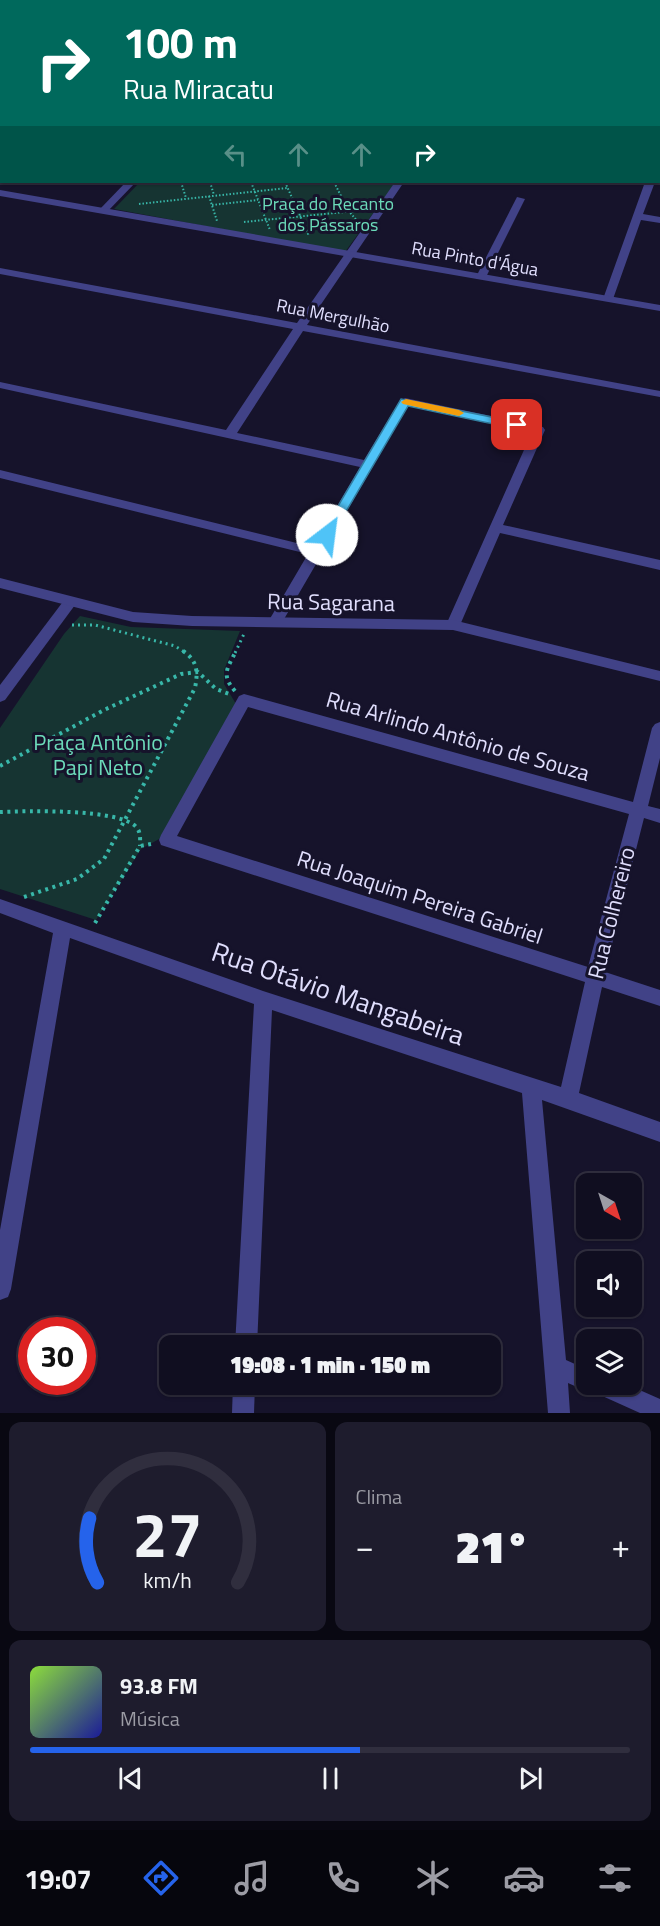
<!DOCTYPE html>
<html lang="pt">
<head>
<meta charset="utf-8">
<style>
  body { margin:0; font-family:"Titillium Web",sans-serif; background:#1e1c2d; color:#f1f3f6; height:100vh; display:flex; flex-direction:column; font-size:22px; white-space:nowrap }
  * { box-sizing:border-box; margin:0 }
  p { font-size:20px; color:#9c9ca5 }
  .icon { flex:none; width:33px; height:33px; fill:none; stroke:currentColor; stroke-width:2; stroke-linecap:round; stroke-linejoin:round }
  .map { position:relative; height:1413px; overflow:hidden }
  .details { display:flex; flex-direction:column; gap:9px; padding:9px; background:#090812; flex:1 }
  .details>* { flex:none }
  .hud { position:absolute; left:0px; top:0px; width:660px; height:183px; box-shadow:0 2px 4px #0004,0 0 0 2px #302e3e; background:#00695c; color:#fff; overflow:hidden }
  .needle { width:39px; rotate:141deg }
  .fabs { position:absolute; left:576px; top:1173px; display:grid; gap:12px }
  .fabs a { display:grid; place-items:center; width:66px; height:66px; border-radius:12px; background:#100e20; box-shadow:0 2px 4px #0004,0 0 0 2px #302e3e; font-size:30px }
  .speed { position:absolute; left:18px; top:1317px; display:flex; gap:12px; font-size:30px; font-weight:700; text-align:center }
  .speed>* { display:grid; place-content:center; width:78px; height:78px; border-radius:50%; background:#100e20; box-shadow:0 2px 4px #0004,0 0 0 2px #302e3e; line-height:1 }
  .speed .limit { border:9px solid #d22; background:#fff; color:#111 }
  .pin { position:absolute; display:grid; place-items:center; width:51px; height:51px; color:#fff; margin:-26px; border-radius:12px; box-shadow:0 3px 9px #0006 }
  .me { position:absolute; width:66px; margin:-33px; rotate:30deg; stroke-linejoin:round; filter:drop-shadow(0 0 4px #0008) }
  .turn { display:flex; align-items:center; gap:21px; height:126px; padding:0 24px; font-size:27px }
  .turn .icon { width:78px; height:78px; stroke-width:2.5 }
  .turn b { display:block; font-size:42px; line-height:51px }
  .lanes { display:flex; align-items:center; height:57px; padding:0 24px; background:#0003; justify-content:center; gap:30px; direction:ltr }
  .lanes .off { opacity:.35 }
  .big { font-size:45px; font-weight:800; line-height:1.1 }
  .details .card { flex:1; display:flex; flex-direction:column; justify-content:center; gap:9px; min-width:0; padding:0 21px; border-radius:12px; background:#1e1c2d }
  .details .dial { align-items:center; gap:0 }
  .dial svg { height:156px; overflow:visible; fill:none; stroke:#302e3e; stroke-width:7; stroke-linecap:round; text-anchor:middle }
  .dial text { fill:#f1f3f6; stroke:none }
  .song { display:flex; align-items:center; gap:18px }
  .cover { width:72px; height:72px; border-radius:9px; background:linear-gradient(135deg,hsl(90 70% 55%),hsl(240 70% 35%)) }
  .played { height:6px; border-radius:3px; background:linear-gradient(90deg,#2563eb 55%,#302e3e 55%) }
  .keys { display:flex; justify-content:space-around; direction:ltr }
  .heat { display:flex; justify-content:space-between; align-items:center; font-size:33px; direction:ltr }
  .details .tiles { flex:1; display:grid; gap:9px; grid-template-columns:1fr 1fr }
  .card:last-child { grid-column:span 2 }
  .trip { position:absolute; left:159px; top:1335px; width:342px; height:60px; border-radius:12px; background:#100e20; box-shadow:0 2px 4px #0004,0 0 0 2px #302e3e; font-weight:800; line-height:60px; text-align:center }
  .menu { display:flex; height:96px; justify-content:space-around; align-items:center; background:#06060d; color:#9c9ca5 }
  .menu .icon { width:42px; height:42px }
  .menu .active { color:#2563eb }
  .menu b { font-size:27px; color:#f1f3f6 }
  .map>svg:first-child { display:block }
  .green { fill:#163432 }
  .lines { fill:none; stroke-linecap:round; stroke-linejoin:round }
  .path-far2 { stroke:#38b7a9; stroke-width:2; stroke-dasharray:1.5 2; stroke-linecap:butt }
  .path-far1 { stroke:#38b7a9; stroke-width:3; stroke-dasharray:2 4; stroke-linecap:butt }
  .path { stroke:#38b7a9; stroke-width:4; stroke-dasharray:3 4.5; stroke-linecap:butt }
  .minor { fill:#414287; fill-rule:evenodd }
  .tertiary { fill:#414287; fill-rule:evenodd }
  .wall { fill:#332d57 }
  .building { fill:#464069; stroke:#5e5980; stroke-width:1.5 }
  .route { fill:#4fc3f7; stroke:#337fa1; stroke-width:1.5 }
  .slow { fill:#f59e0b }
  .labels { text-anchor:middle; stroke-width:6; stroke-linejoin:round; paint-order:stroke }
  .far-park-label { font-size:18px; fill:#6cdbba; stroke:#16132b }
  .far-street-label { font-size:18px; fill:#e0defd; stroke:#16132b }
  .street-label { font-size:22px; fill:#e0defd; stroke:#16132b }
  .park-label { font-size:22px; fill:#6cdbba; stroke:#16132b }
  .near-street-label { font-size:27px; fill:#e0defd; stroke:#16132b }
</style>
</head>
<body>
<div class="map">
<svg width="660" height="1413" viewBox="0 0 660 1413">
  <rect width="100%" height="100%" fill="#16132b"/>
  <g class="green">
    <path d="M140,182H396L345,252L114,209Z"/>
    <path d="M80,616L131,627L240,631L224,670V684L236,704L161,838L141,849L96,920L0,889V728L64,634Z"/>
  </g>
  <g class="lines">
    <g class="path-far2">
      <path d="M181,182L186,198"/>
      <path d="M210,182L214,195"/>
      <path d="M251,182L270,230"/>
      <path d="M285,182L309,236"/>
      <path d="M334,182L348,210L358,222"/>
      <path d="M181,183L192,182"/>
      <path d="M209,196L217,221"/>
      <path d="M139,204L287,188"/>
      <path d="M212,205L258,200"/>
      <path d="M244,222L365,210"/>
    </g>
    <g class="path-far1">
      <path d="M72,625H95L175,646L186,653"/>
      <path d="M235,653L244,634"/>
    </g>
    <g class="path">
      <path d="M235,691C221,675 227,669 236,651"/>
      <path d="M0,766L104,710L181,674L198,672L216,689L232,695"/>
      <path d="M0,812C25,811 122,808 137,828C141,833 140,840 140,846"/>
      <path d="M24,897L77,879L104,859L195,688C198,672 198,661 183,651"/>
      <path d="M95,923L140,846L151,844"/>
    </g>
    <g class="minor">
      <path d="M304,0H312L304,2Z"/>
      <path d="M379,0H387L379,2Z"/>
      <path d="M453,0H461L453,2Z"/>
      <path d="M528,0H536L528,2Z"/>
      <path d="M602,0H610L602,2Z"/>
      <path d="M660,150V160L658,161V151Z"/>
      <path d="M2,176V182H5L0,184Z"/>
      <path d="M126,182H136L106,213H100V209Z"/>
      <path d="M395,182H404L307,325L660,391V397L303,331L237,433L364,460L399,402L405,398L543,427L545,430L503,525L660,560V570L500,533L460,625L453,630L448,629L446,625L532,432L408,406L280,626L275,627L268,622L308,554L0,478V470L313,547L360,467L0,388V382L226,430L293,329L0,274V268L297,323Z"/>
      <path d="M645,182H655L643,214L660,217V223L641,220L613,299L604,301L603,299Z"/>
      <path d="M517,197L525,199L486,277L477,279L476,277Z"/>
      <path d="M70,597L77,602L75,605L5,700L0,702V685L65,599Z"/>
      <path d="M244,694L633,802L652,728L655,724L660,722V758L648,806L660,809V823L644,818L605,972L660,990V1006L602,987L579,1093L660,1122V1142L542,1100L566,1360L586,1369V1384H626L660,1399V1413H640L589,1390L586,1391L568,1383L570,1413H548L522,1093L272,1010L257,1346H235L254,1004L70,938L11,1289L8,1297L0,1300V1230L53,933L0,913V899L263,991L561,1087L585,982L161,845L159,840L161,835L239,696ZM248,707L629,814L588,967L177,836Z"/>
      <path d="M233,1384H255L254,1413H232Z"/>
    </g>
    <g class="tertiary">
      <path d="M227,0H249L251,2H228Z"/>
      <rect x="658" y="40" width="2" height="4"/>
      <path d="M0,190L660,305V311L0,196Z"/>
      <path d="M0,578L133,612L192,616L453,620L660,671V681L453,630L192,626L133,622L0,588Z"/>
    </g>
  </g>
  <g class="wall">
    <path d="M312,0H366L365,2H312Z"/>
    <path d="M388,0H419V2L389,1Z"/>
  </g>
  <g class="building">
    <path d="M241,0H288L287,2H240Z"/>
    <path d="M395,0H416L415,2Z"/>
    <path d="M466,0H480V2H465Z"/>
  </g>
  <path class="route" d="M401,399L517,422L522,425L517,429L408,406L331,537H323L321,535Z"/>
  <path class="slow" d="M406,399L459,410L464,413L459,416L403,404L401,402Z"/>
  <g class="labels">
    <g class="far-park-label">
      <text x="328" y="210">Praça do Recanto<tspan x="328" dy="21">dos Pássaros</tspan></text>
    </g>
    <g class="far-street-label">
      <text transform="translate(475 259) rotate(10)" y="6">Rua Pinto d'Água</text>
      <text transform="translate(333 316) rotate(11)" y="6">Rua Mergulhão</text>
    </g>
    <g class="street-label">
      <text transform="translate(331 602) rotate(1)" y="8">Rua Sagarana</text>
      <text transform="translate(458 736) rotate(16)" y="8">Rua Arlindo Antônio de Souza</text>
      <text transform="translate(420 897) rotate(18)" y="8">Rua Joaquim Pereira Gabriel</text>
      <text transform="translate(611 913) rotate(-76)" y="8">Rua Colhereiro</text>
    </g>
    <g class="park-label">
      <text x="98" y="750">Praça Antônio<tspan x="98" dy="25">Papi Neto</tspan></text>
    </g>
    <g class="near-street-label">
      <text transform="translate(338 994) rotate(19)" y="9">Rua Otávio Mangabeira</text>
    </g>
  </g>
</svg>
<div class="fabs">
<a><svg class="needle" viewBox="-14 -14 28 28"><path d="M0-13l5 13h-10z" fill="#e53935"/><path d="M0 13l5-13h-10z" fill="#9c9ca5"/></svg></a>
<a><svg class="icon" aria-label="sound" viewBox="0 0 24 24"><path d="M4 9h4l5-4v14l-5-4H4zM17 9q2 3 0 6"/></svg></a>
<a><svg class="icon" aria-label="layers" viewBox="0 0 24 24"><path d="M12 4l9 5-9 5-9-5zM3 14l9 5 9-5"/></svg></a>
</div>
<div class="speed"><div class="limit">30</div></div>
<div class="pin" style="left:517px;top:425px;background:#d93025"><svg class="icon" aria-label="arrive" viewBox="0 0 24 24"><path d="M6 21V4h12l-3 4 3 4H6"/></svg></div>
<svg class="me" style="left:327px;top:535px" viewBox="-20 -20 40 40"><circle r="19" fill="#fff"/><path d="M0-13L10 11 0 6-10 11z" fill="#4fc3f7"/></svg>
<div class="trip">19:08 · 1 min · 150 m</div>
<div class="hud">
<div class="turn"><svg class="icon" aria-label="right" viewBox="0 0 24 24"><path d="M7 20v-9h11M14 6l5 5-5 5"/></svg><div><b>100 m</b>Rua Miracatu</div></div>
<div class="lanes"><svg class="icon off" aria-label="left" viewBox="0 0 24 24"><path d="M17 20v-9H6M10 6l-5 5 5 5"/></svg><svg class="icon off" aria-label="ahead" viewBox="0 0 24 24"><path d="M12 20V5M6 11l6-6 6 6"/></svg><svg class="icon off" aria-label="ahead" viewBox="0 0 24 24"><path d="M12 20V5M6 11l6-6 6 6"/></svg><svg class="icon" aria-label="right" viewBox="0 0 24 24"><path d="M7 20v-9h11M14 6l5 5-5 5"/></svg></div>
</div>
</div>
<section class="details">
<div class="tiles">
<div class="card dial"><svg viewBox="0 0 100 80">
<path d="M14 69A42 42 0 1 1 86 69"/>
<path d="M14 69A42 42 0 0 1 10 36" stroke="#2563eb"/>
<text x="50" y="56" font-size="32" font-weight="700">27</text>
<text x="50" y="72" font-size="11">km/h</text>
</svg></div>
<div class="card"><p>Clima</p>
<div class="heat"><a>−</a><b class="big">21°</b><a>+</a></div>
</div>
<div class="card">
<div class="song"><i class="cover"></i><div><b>93.8 FM</b><p>Música</p></div></div>
<div class="played"></div>
<div class="keys"><svg class="icon" aria-label="previous" viewBox="0 0 24 24"><path d="M18 5L8 12l10 7zM5 5v14"/></svg><svg class="icon" aria-label="pause" viewBox="0 0 24 24"><path d="M8 5v14M16 5v14"/></svg><svg class="icon" aria-label="next" viewBox="0 0 24 24"><path d="M6 5l10 7-10 7zM19 5v14"/></svg></div>
</div>
</div>
</section>
<nav class="menu">
<b>19:07</b>
<svg class="icon active" aria-label="directions" viewBox="0 0 24 24"><path d="M12 3l9 9-9 9-9-9zM9 14v-3h6M13 9l2 2-2 2"/></svg>
<svg class="icon" aria-label="music" viewBox="0 0 24 24"><path d="M9 18V5l10-2v13"/><circle cx="6" cy="18" r="3"/><circle cx="16" cy="16" r="3"/></svg>
<svg class="icon" aria-label="phone" viewBox="0 0 24 24"><path d="M5 4h4l2 5-3 2q2 4 5 5l2-3 5 2v4C11 20 4 13 5 4z"/></svg>
<svg class="icon" aria-label="climate" viewBox="0 0 24 24"><path d="M12 3v18M4 7l16 10M4 17L20 7"/></svg>
<svg class="icon" aria-label="car" viewBox="0 0 24 24"><path d="M5 17H2v-5l4-1 3-4h7l3 4 3 1v5h-3M9 17h6M6 11h13"/><circle cx="7" cy="17" r="2"/><circle cx="17" cy="17" r="2"/></svg>
<svg class="icon" aria-label="filters" viewBox="0 0 24 24"><path d="M4 7h16M4 17h16"/><circle cx="9" cy="7" r="2"/><circle cx="15" cy="17" r="2"/></svg>
</nav>
</body>
</html>
